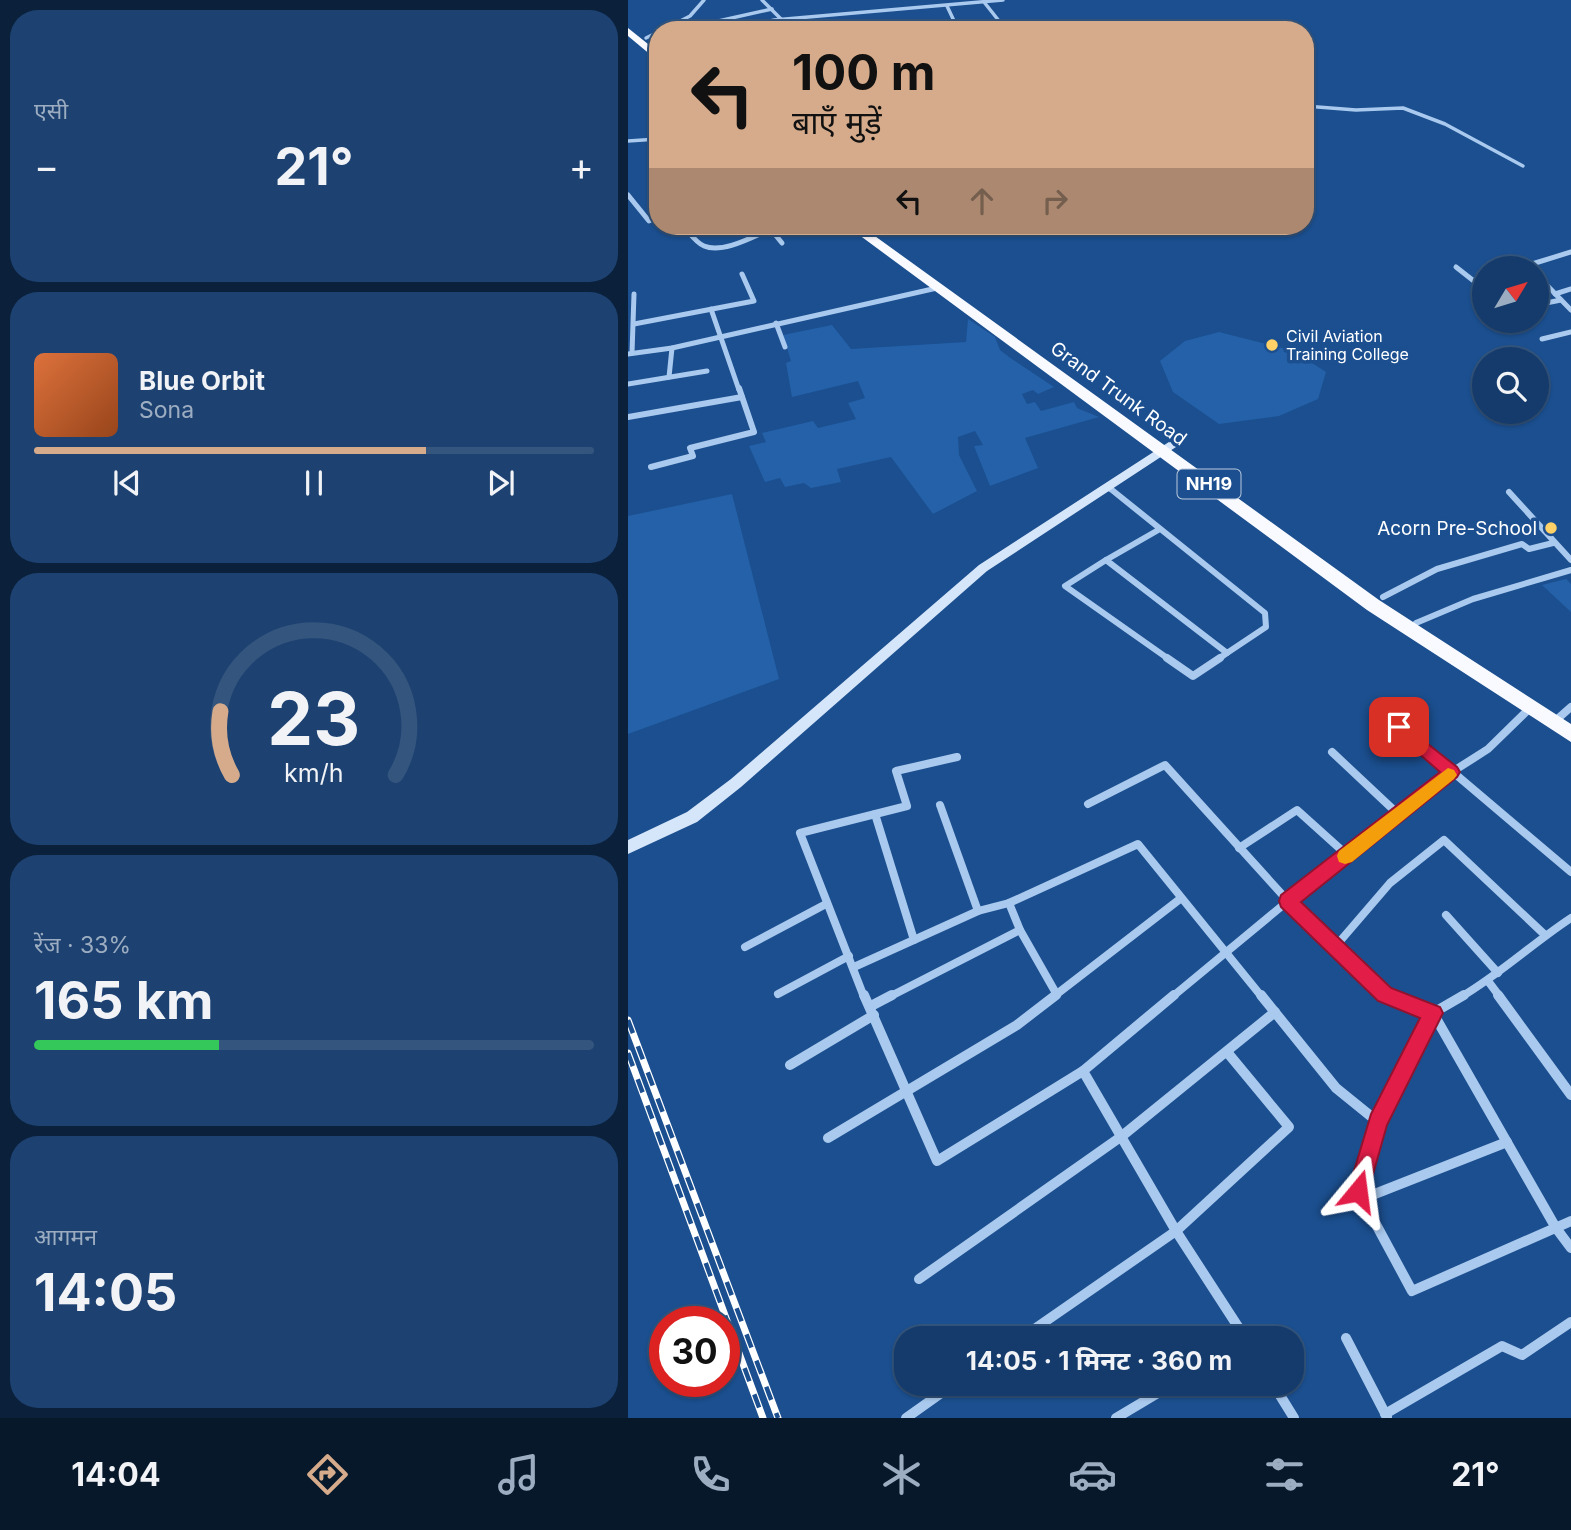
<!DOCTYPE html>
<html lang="hi">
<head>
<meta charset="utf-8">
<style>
  body { margin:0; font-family:Inter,"Noto Sans Devanagari",sans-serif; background:#1d4271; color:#f1f3f6; height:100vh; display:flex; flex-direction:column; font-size:26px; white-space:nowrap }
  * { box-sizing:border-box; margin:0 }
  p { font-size:23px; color:#9dadc1 }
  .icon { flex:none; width:38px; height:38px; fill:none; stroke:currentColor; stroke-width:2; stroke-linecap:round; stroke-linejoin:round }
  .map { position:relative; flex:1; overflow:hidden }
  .panel { display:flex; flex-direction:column; gap:10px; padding:10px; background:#0b203b; width:628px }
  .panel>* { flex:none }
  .banner { position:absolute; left:21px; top:21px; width:665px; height:214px; border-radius:28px; box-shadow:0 2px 5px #0004,0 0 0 2px #33557e; background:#d6ab8b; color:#111; overflow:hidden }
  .needle { width:46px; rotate:52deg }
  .fabs { position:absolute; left:844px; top:256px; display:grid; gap:14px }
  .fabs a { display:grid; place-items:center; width:77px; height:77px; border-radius:50%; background:#143b6b; box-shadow:0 2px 5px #0004,0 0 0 2px #33557e; font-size:35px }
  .speed { position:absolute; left:21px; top:1306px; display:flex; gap:14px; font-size:35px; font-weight:700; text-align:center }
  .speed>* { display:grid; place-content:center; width:91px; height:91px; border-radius:50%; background:#143b6b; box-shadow:0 2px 5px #0004,0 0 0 2px #33557e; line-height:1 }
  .speed .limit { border:10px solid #d22; background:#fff; color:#111 }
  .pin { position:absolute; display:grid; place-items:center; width:60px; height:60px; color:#fff; margin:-30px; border-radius:14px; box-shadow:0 4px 10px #0006 }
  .me { position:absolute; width:77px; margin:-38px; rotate:16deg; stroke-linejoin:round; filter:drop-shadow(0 0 5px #0008) }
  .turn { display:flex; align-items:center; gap:24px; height:147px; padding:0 28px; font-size:32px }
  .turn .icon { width:91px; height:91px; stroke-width:2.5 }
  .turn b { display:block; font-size:49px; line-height:60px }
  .lanes { display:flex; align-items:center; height:66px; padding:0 28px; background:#0003; justify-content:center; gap:35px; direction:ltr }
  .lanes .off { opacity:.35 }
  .big { font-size:52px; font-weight:700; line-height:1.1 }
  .panel .card { flex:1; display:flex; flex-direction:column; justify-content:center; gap:10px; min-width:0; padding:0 24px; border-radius:28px; background:#1d4271 }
  .panel .dial { align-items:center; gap:0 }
  .dial svg { height:182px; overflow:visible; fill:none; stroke:#33557e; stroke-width:7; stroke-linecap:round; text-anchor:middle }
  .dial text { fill:#f1f3f6; stroke:none }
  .song { display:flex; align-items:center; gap:21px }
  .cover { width:84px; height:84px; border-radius:10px; background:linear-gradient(135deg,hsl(20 70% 55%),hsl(20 70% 35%)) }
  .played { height:7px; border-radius:4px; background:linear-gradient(90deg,#d6ab8b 70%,#33557e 70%) }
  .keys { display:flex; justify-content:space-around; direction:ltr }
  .heat { display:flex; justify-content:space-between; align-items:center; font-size:38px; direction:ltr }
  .charge { height:10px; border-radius:5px; background:linear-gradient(90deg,#34c759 33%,#33557e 0) }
  .trip { position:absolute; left:266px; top:1326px; width:410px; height:70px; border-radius:28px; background:#143b6b; box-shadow:0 2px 5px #0004,0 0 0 2px #33557e; font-weight:700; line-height:70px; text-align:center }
  .dock { display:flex; height:112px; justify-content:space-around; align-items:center; background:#08182b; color:#9dadc1 }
  .dock .icon { width:49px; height:49px }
  .dock .on { color:#d6ab8b }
  .dock b { font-size:32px; color:#f1f3f6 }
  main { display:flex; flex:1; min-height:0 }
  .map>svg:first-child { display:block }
  .green { fill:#2461a8 }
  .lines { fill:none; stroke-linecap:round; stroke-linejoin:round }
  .minor-far4 { stroke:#a9c9ee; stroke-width:3.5 }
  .minor-far3 { stroke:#a9c9ee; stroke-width:5 }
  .minor-far2 { stroke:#a9c9ee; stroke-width:6 }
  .minor-far1 { stroke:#a9c9ee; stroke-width:8 }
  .minor { stroke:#a9c9ee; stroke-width:10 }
  .secondary { fill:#d6e6fa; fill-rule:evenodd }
  .trunk { fill:#f8faff; fill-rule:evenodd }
  .rail-casing { stroke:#fff; stroke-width:7 }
  .rail { stroke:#1b4f8f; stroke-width:4.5; stroke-dasharray:14; stroke-linecap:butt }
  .route { fill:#e11d48; stroke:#92132f; stroke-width:2 }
  .slow { fill:#f59e0b }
  .poi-dot { fill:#ffd166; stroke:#1b4f8f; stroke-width:2.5 }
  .labels { text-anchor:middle; stroke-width:7; stroke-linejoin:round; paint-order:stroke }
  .far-poi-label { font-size:16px; fill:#fff; stroke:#1b4f8f; text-anchor:start }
  .shield { fill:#1b4f8f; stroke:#bbcadd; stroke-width:2 }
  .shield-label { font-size:18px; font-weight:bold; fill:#fff }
  .street-label { font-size:19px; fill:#fff; stroke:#1b4f8f }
  .poi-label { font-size:19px; fill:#fff; stroke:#1b4f8f; text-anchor:end }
</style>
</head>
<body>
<main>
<section class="panel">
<div class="card"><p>एसी</p>
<div class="heat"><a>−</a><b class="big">21°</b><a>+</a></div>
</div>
<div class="card">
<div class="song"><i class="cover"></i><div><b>Blue Orbit</b><p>Sona</p></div></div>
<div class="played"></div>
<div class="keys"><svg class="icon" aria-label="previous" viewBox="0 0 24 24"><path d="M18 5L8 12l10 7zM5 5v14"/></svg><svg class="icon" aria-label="pause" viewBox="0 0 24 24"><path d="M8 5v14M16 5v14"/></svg><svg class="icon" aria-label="next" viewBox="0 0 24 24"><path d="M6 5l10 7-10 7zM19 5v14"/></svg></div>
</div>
<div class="card dial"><svg viewBox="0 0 100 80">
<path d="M14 69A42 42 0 1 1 86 69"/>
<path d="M14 69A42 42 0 0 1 9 41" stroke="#d6ab8b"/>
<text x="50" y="56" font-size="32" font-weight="700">23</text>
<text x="50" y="72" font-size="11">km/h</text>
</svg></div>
<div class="card"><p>रेंज · 33%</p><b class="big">165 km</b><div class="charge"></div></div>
<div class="card"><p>आगमन</p><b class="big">14:05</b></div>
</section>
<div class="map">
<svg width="943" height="1418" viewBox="0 0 943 1418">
  <rect width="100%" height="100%" fill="#1b4f8f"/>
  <g class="green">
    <path d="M340,319L367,337L372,350L381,357L426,387L410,394L405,390L394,394L399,404L407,402L413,411L446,402L449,408L471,417L397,438L410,468L362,486L346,446L355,445L347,431L330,437L331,455L349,491L305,514L263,457L209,469L213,482L183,488L176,483L157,487L152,478L137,482L121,446L138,442L134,433L185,421L190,428L228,419L220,403L237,398L230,381L164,397L158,363L163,361L155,335L204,325L223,349L338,342Z"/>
    <path d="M591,332L666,351L698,372L690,399L651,416L591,424L545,392L532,361L557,341Z"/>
    <path d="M104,494L151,679L0,734V516Z"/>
    <path d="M938,579L943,584V612L914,585Z"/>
  </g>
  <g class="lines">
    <g class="minor-far4">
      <path d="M134,0L154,20"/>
      <path d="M356,2L375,26"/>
      <path d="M319,6L327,23"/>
      <path d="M35,30L62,16L76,0"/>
      <path d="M71,30L68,26L144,9"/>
      <path d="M109,30L146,20L375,0"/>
      <path d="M18,38L30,32"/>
      <path d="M677,106L728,110L775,108L817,124L895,166"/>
      <path d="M0,141L30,139"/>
    </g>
    <g class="minor-far3">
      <path d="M0,195L21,221L30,218"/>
      <path d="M55,226C61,232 68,243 76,246C95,254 126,236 143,229"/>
      <path d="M141,227L154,243"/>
      <path d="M828,267L856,289"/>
      <path d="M902,268L904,264L943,252"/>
      <path d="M908,274L943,310"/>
      <path d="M927,294L943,289"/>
      <path d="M908,305L933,300"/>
      <path d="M83,309L111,390"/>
      <path d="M148,323L157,347"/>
      <path d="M6,324L126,301L114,274"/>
      <path d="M914,339L943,332"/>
      <path d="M4,353L6,294"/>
      <path d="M0,354L44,348L309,288"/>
      <path d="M41,377L44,348"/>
      <path d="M0,384L79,371"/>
    </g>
    <g class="minor-far2">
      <path d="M0,417L114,397"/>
      <path d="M23,467L65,456L62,448L126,432L111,388"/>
      <path d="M479,487L484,490L637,613L638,627L599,653L478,560L532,529"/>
      <path d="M881,492L943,560"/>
      <path d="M478,560L437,586L542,660"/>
      <path d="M755,597L809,569L894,544L901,549L925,543"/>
      <path d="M788,623L845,599L943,570"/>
      <path d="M589,660L599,653"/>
    </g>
    <g class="minor-far1">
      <path d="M539,658L565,676L592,658"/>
      <path d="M754,712L943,872"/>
      <path d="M926,722L943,707"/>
      <path d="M704,752L770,814"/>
      <path d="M460,804L537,765L660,901L756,994L764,997"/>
      <path d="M312,805L350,911"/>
      <path d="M247,814L286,940"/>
      <path d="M611,848L669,810L719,855"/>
      <path d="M381,903L392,930L429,995"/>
      <path d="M818,915L870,973"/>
      <path d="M117,947L198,904"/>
      <path d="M707,947L762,883L816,840L917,935"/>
      <path d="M226,967L350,911L381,903L510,844L634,997"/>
      <path d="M860,981L872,997"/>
      <path d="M150,994L221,956"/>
      <path d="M236,997L172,833L279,806L268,771L329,757"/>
      <path d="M261,997L392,930"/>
      <path d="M425,997L552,899"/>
      <path d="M544,997L660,901L824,772L860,749L902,708"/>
      <path d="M833,997C872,974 905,943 943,918"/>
    </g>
    <g class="minor">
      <path d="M236,995L309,1161L455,1071"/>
      <path d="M546,995L455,1071L548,1231L618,1339"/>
      <path d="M633,995L708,1088L750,1122"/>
      <path d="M759,995L805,1013L928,1228L943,1248"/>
      <path d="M836,995L805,1013L750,1122L730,1191L784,1291L943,1221"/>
      <path d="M870,995L943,1095"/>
      <path d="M243,1006L264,995"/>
      <path d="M162,1065L246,1015"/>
      <path d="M200,1138L389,1025L428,995"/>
      <path d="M734,1199L879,1142"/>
      <path d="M291,1279L494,1136L647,1012"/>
      <path d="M718,1338L759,1417"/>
      <path d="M392,1339L548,1231L661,1127L599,1052"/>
      <path d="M645,1384L666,1418"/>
      <path d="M757,1414L874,1346L894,1355L943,1322"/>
      <path d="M278,1418L326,1384"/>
      <path d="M488,1418L545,1384"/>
    </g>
    <path class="secondary" d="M544,440L548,441V447L359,571L113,787L69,822L0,854V840L59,812L103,779L351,565Z"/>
    <g class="trunk">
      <path d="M0,28L30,52V61L0,36Z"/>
      <path d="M219,226H233L751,600L943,724V742L739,610Z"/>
    </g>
    <g class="rail-casing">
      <g id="rail">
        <path d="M0,1020L150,1418"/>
        <path d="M0,1053L135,1418"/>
      </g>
    </g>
    <use href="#rail" class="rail"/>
  </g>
  <path class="route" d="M771,721L829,767L832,772L829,777L673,902L763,988L812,1007L815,1013L759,1125L738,1199L730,1202L723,1199L720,1191L743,1114L792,1018L750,1001L653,907L651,901L653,895L812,772L766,732L763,727L766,722Z"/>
  <path class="slow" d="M820,768L826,770L829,775L826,779L724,862L717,864L711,862L709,856L711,851Z"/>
  <g class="poi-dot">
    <circle cx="644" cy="345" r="7"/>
    <circle cx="923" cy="528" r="7"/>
  </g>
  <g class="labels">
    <g class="far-poi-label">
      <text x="658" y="342">Civil Aviation<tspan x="658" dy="18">Training College</tspan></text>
    </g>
    <rect class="shield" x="549.5" y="469.5" width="63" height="29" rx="5"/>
    <g class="shield-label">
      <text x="581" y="490">NH19</text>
    </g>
    <g class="street-label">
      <text transform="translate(491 393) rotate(36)" y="7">Grand Trunk Road</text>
    </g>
    <g class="poi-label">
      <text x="909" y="535">Acorn Pre-School</text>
    </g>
  </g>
</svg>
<div class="fabs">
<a><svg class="needle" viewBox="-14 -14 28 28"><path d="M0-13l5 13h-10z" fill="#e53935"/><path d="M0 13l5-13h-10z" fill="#9dadc1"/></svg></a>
<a><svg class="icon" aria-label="search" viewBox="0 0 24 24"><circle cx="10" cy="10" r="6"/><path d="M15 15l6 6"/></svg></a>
</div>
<div class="speed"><div class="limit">30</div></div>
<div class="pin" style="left:771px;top:727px;background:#d93025"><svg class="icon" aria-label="arrive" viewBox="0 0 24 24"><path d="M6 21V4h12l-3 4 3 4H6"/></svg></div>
<svg class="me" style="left:730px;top:1191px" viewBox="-20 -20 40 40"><path d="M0-17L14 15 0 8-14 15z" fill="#e11d48" stroke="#fff" stroke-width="4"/></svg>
<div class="trip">14:05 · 1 मिनट · 360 m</div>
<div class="banner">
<div class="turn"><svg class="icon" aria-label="left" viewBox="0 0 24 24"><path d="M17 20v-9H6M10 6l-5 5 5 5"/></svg><div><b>100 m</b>बाएँ मुड़ें</div></div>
<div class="lanes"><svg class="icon" aria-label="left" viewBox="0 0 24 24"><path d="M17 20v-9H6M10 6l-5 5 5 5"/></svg><svg class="icon off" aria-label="ahead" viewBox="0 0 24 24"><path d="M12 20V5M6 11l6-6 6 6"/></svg><svg class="icon off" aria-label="right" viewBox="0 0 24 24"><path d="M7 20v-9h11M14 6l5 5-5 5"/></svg></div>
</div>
</div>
</main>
<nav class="dock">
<b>14:04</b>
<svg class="icon on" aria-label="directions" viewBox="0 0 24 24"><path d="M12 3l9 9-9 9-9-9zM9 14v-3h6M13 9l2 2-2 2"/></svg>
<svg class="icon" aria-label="music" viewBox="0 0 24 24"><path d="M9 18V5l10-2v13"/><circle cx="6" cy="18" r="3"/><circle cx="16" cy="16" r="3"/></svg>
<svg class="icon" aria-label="phone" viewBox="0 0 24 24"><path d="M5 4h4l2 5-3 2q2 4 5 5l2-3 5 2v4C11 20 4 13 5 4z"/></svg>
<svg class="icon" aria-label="climate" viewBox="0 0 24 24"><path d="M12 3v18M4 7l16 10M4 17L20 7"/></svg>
<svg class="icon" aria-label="car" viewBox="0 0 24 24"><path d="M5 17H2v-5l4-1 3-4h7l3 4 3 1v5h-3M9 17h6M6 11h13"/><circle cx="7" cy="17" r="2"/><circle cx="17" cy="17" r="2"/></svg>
<svg class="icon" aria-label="filters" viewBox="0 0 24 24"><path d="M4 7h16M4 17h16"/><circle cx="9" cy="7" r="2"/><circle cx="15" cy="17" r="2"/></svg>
<b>21°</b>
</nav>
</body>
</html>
